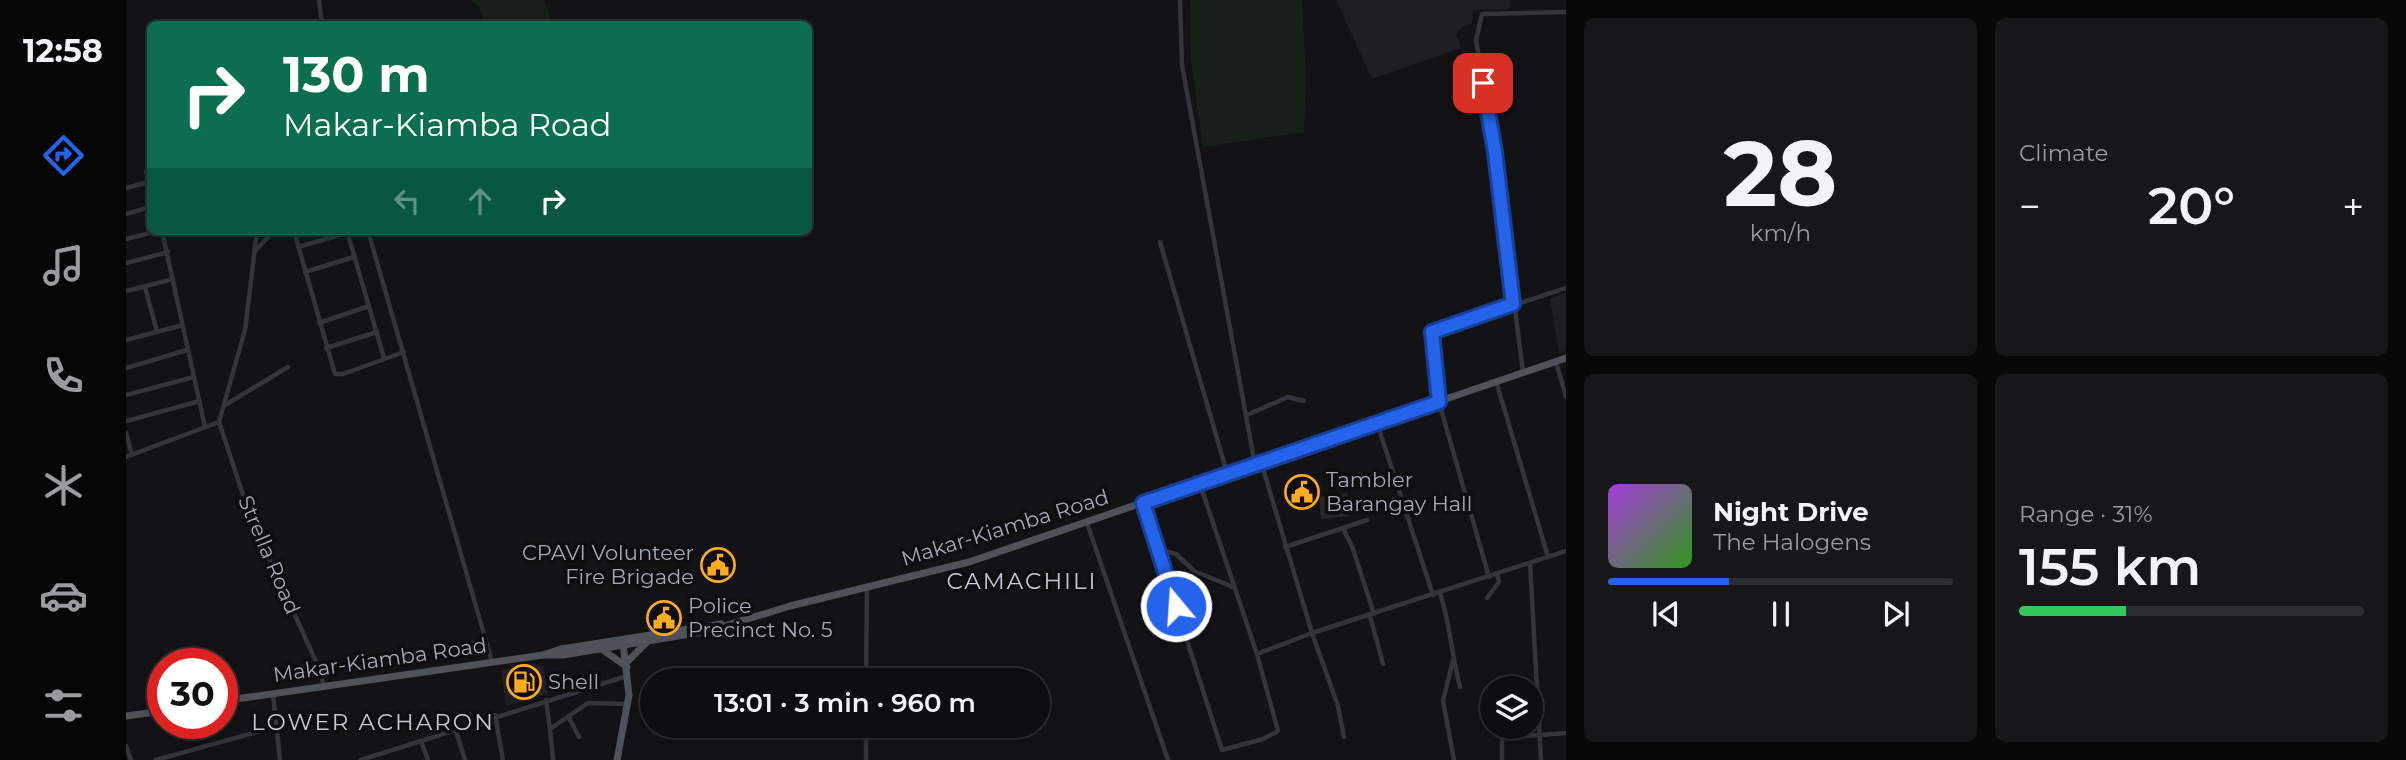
<!DOCTYPE html>
<html lang="en">
<head>
<meta charset="utf-8">
<style>
  body { margin:0; font-family:Montserrat,sans-serif; background:#171719; color:#f1f3f6; height:100vh; display:flex; flex-direction:column; font-size:26px; white-space:nowrap }
  * { box-sizing:border-box; margin:0 }
  p { font-size:23px; color:#9b9c9f }
  .icon { flex:none; width:38px; height:38px; fill:none; stroke:currentColor; stroke-width:2; stroke-linecap:round; stroke-linejoin:round }
  .map { position:relative; flex:1; overflow:hidden }
  .drawer { display:flex; flex-direction:column; gap:18px; padding:18px; background:#080809; width:840px }
  .drawer>* { flex:none }
  .hud { position:absolute; left:21px; top:21px; width:665px; height:214px; border-radius:10px; box-shadow:0 4px 18px #0003,0 0 0 2px #2e2e30; background:#0b6e4f; color:#fff; overflow:hidden }
  .fabs { position:absolute; left:1354px; top:676px; display:grid; gap:14px }
  .fabs a { display:grid; place-items:center; width:63px; height:63px; border-radius:50%; background:#0e0e10; box-shadow:0 4px 18px #0003,0 0 0 2px #2e2e30; font-size:35px }
  .speed { position:absolute; left:21px; top:648px; display:flex; gap:14px; font-size:35px; font-weight:700; text-align:center }
  .speed>* { display:grid; place-content:center; width:91px; height:91px; border-radius:50%; background:#0e0e10; box-shadow:0 4px 18px #0003,0 0 0 2px #2e2e30; line-height:1 }
  .speed .limit { border:10px solid #d22; background:#fff; color:#111 }
  .pin { position:absolute; display:grid; place-items:center; width:60px; height:60px; color:#fff; margin:-30px; border-radius:14px; box-shadow:0 4px 10px #0006 }
  .me { position:absolute; width:77px; margin:-38px; rotate:342deg; stroke-linejoin:round; filter:drop-shadow(0 0 5px #0008) }
  .turn { display:flex; align-items:center; gap:24px; height:147px; padding:0 21px; font-size:32px }
  .turn .icon { width:91px; height:91px; stroke-width:2.5 }
  .turn b { display:block; font-size:49px; line-height:60px }
  .lanes { display:flex; align-items:center; height:66px; padding:0 21px; background:#0003; justify-content:center; gap:35px; direction:ltr }
  .lanes .off { opacity:.35 }
  .big { font-size:52px; font-weight:600; line-height:1.1 }
  .drawer .tile { flex:1; display:flex; flex-direction:column; justify-content:center; gap:10px; min-width:0; padding:0 24px; border-radius:10px; background:#171719 }
  .drawer .dial { align-items:center; gap:0 }
  .dial b { font-size:91px; line-height:1 }
  .song { display:flex; align-items:center; gap:21px }
  .cover { width:84px; height:84px; border-radius:10px; background:linear-gradient(135deg,hsl(280 70% 55%),hsl(110 70% 35%)) }
  .played { height:7px; border-radius:4px; background:linear-gradient(90deg,#2563eb 35%,#2e2e30 35%) }
  .keys { display:flex; justify-content:space-around; direction:ltr }
  .heat { display:flex; justify-content:space-between; align-items:center; font-size:38px; direction:ltr }
  .charge { height:10px; border-radius:5px; background:linear-gradient(90deg,#34c759 31%,#2e2e30 0) }
  .drawer .tiles { flex:1; display:grid; gap:18px; grid-template-columns:repeat(2,1fr) }
  .trip { position:absolute; left:514px; top:668px; width:410px; height:70px; border-radius:35px; background:#0e0e10; box-shadow:0 4px 18px #0003,0 0 0 2px #2e2e30; font-weight:600; line-height:70px; text-align:center }
  main { display:flex; flex:1; min-height:0 }
  .dock { display:flex; flex-direction:column; width:126px; justify-content:space-around; align-items:center; background:#060606; color:#9b9c9f }
  .dock .icon { width:49px; height:49px }
  .dock .active { color:#2563eb }
  .dock b { font-size:32px; color:#f1f3f6 }
  .map>svg:first-child { display:block }
  .built { fill:#1e1f22 }
  .green { fill:#182019 }
  .building { fill:#252629 }
  .lines { fill:none; stroke-linecap:round; stroke-linejoin:round }
  .street { stroke:#33353a; stroke-width:4.5 }
  .primary { stroke:#4f5259; stroke-width:7 }
  .route-casing { stroke:#184099; stroke-width:18 }
  .route { stroke:#2563eb; stroke-width:12 }
  .labels { text-anchor:middle; stroke-width:7; stroke-linejoin:round; paint-order:stroke }
  .poi-label { font-size:21px; fill:#a3aab6; stroke:#0e0e0f; text-anchor:start }
  .street-label { font-size:21px; fill:#a3aab6; stroke:#0e0e0f }
  .neighbourhood-label { font-size:23px; letter-spacing:2px; fill:#c4c8d2; stroke:#0e0e0f }
</style>
</head>
<body>
<main>
<nav class="dock">
<b>12:58</b>
<svg class="icon active" aria-label="directions" viewBox="0 0 24 24"><path d="M12 3l9 9-9 9-9-9zM9 14v-3h6M13 9l2 2-2 2"/></svg>
<svg class="icon" aria-label="music" viewBox="0 0 24 24"><path d="M9 18V5l10-2v13"/><circle cx="6" cy="18" r="3"/><circle cx="16" cy="16" r="3"/></svg>
<svg class="icon" aria-label="phone" viewBox="0 0 24 24"><path d="M5 4h4l2 5-3 2q2 4 5 5l2-3 5 2v4C11 20 4 13 5 4z"/></svg>
<svg class="icon" aria-label="climate" viewBox="0 0 24 24"><path d="M12 3v18M4 7l16 10M4 17L20 7"/></svg>
<svg class="icon" aria-label="car" viewBox="0 0 24 24"><path d="M5 17H2v-5l4-1 3-4h7l3 4 3 1v5h-3M9 17h6M6 11h13"/><circle cx="7" cy="17" r="2"/><circle cx="17" cy="17" r="2"/></svg>
<svg class="icon" aria-label="filters" viewBox="0 0 24 24"><path d="M4 7h16M4 17h16"/><circle cx="9" cy="7" r="2"/><circle cx="15" cy="17" r="2"/></svg>
</nav>
<div class="map">
<svg width="1440" height="760" viewBox="0 0 1440 760">
  <rect width="100%" height="100%" fill="#131315"/>
  <g class="built">
    <path d="M1210,0H1384L1383,9L1347,10L1346,24L1338,26L1330,34L1335,48L1246,79Z"/>
    <path d="M1440,293V351L1433,353L1424,298Z"/>
    <path d="M417,665L422,694L380,706L375,670Z"/>
  </g>
  <g class="green">
    <path d="M345,0H418L427,24H359L352,6Z"/>
    <path d="M1064,0H1176L1180,77L1178,132L1077,147L1065,60Z"/>
  </g>
  <path class="building" d="M1221,493L1225,516L1195,519L1193,497Z"/>
  <g class="lines">
    <g class="street">
      <path d="M193,0L196,24"/>
      <path d="M1054,0L1056,65L1129,465"/>
      <path d="M20,171L24,187"/>
      <path d="M0,188L23,182"/>
      <path d="M0,214L24,207"/>
      <path d="M36,231L79,427"/>
      <path d="M168,231L209,374H217L278,352"/>
      <path d="M221,231L258,358"/>
      <path d="M242,231L366,662"/>
      <path d="M0,239L31,231"/>
      <path d="M1034,242L1101,473"/>
      <path d="M172,247L221,233"/>
      <path d="M129,251L148,231"/>
      <path d="M0,263L42,252"/>
      <path d="M179,272L228,257"/>
      <path d="M19,287L31,332"/>
      <path d="M0,291L47,279"/>
      <path d="M193,323L243,306"/>
      <path d="M0,340L57,325"/>
      <path d="M200,348L251,332"/>
      <path d="M1430,362L1440,397"/>
      <path d="M0,368L61,350"/>
      <path d="M1397,372L1369,152L1350,40L1356,14L1440,12"/>
      <path d="M1370,381L1422,557"/>
      <path d="M0,395L68,377"/>
      <path d="M99,405L162,367"/>
      <path d="M1121,415L1162,397L1178,401"/>
      <path d="M0,421L74,401"/>
      <path d="M93,422L125,519L193,668L198,686"/>
      <path d="M93,422L119,330L131,231"/>
      <path d="M1251,423L1307,595"/>
      <path d="M0,433L6,455"/>
      <path d="M0,457L93,422"/>
      <path d="M1135,462L1186,633L1212,706L1218,737"/>
      <path d="M1017,503L1096,750L1137,739L1152,731L1131,654L1074,484"/>
      <path d="M961,523L1042,760"/>
      <path d="M1217,528L1241,520"/>
      <path d="M1159,547L1217,528L1227,549L1248,614"/>
      <path d="M1032,549L1050,554L1068,571L1107,587"/>
      <path d="M1404,563L1415,760"/>
      <path d="M1363,577L1313,402L1306,332L1440,288"/>
      <path d="M1314,593C1324,624 1326,656 1334,687"/>
      <path d="M1361,598L1373,582L1371,573"/>
      <path d="M1244,616L1257,664"/>
      <path d="M1131,654L1186,633L1440,551"/>
      <path d="M1327,660L1317,701L1328,760"/>
      <path d="M740,681L741,588"/>
      <path d="M147,694L154,760"/>
      <path d="M420,700L424,729L462,703L502,704"/>
      <path d="M369,715L377,760"/>
      <path d="M442,716L453,737"/>
      <path d="M329,728L339,760"/>
      <path d="M424,729L427,760"/>
      <path d="M295,741L302,760"/>
      <path d="M0,746L5,760"/>
      <path d="M30,760L149,727"/>
      <path d="M235,760L501,676"/>
      <path d="M740,760V726"/>
      <path d="M1376,760V738L1440,733"/>
    </g>
    <g class="primary">
      <path d="M477,650L501,667"/>
      <path d="M417,655H437L582,631L664,606L843,562L1440,358"/>
      <path d="M500,663L520,643"/>
      <path d="M96,701L417,655L435,649L595,624"/>
      <path d="M0,716L37,711"/>
      <path d="M491,760L503,695L497,643"/>
    </g>
  </g>
  <g class="lines">
    <g class="route-casing">
      <path id="route" d="M1050,606L1017,503L1313,402L1306,332L1387,304L1369,152L1357,83"/>
    </g>
    <use href="#route" class="route"/>
  </g>
  <defs>
    <g id="civic-ring" transform="scale(1.75)"><circle r="9.5" fill="#0e0e0f" stroke="#ffab20" stroke-width="1.5"/><path d="M-.6-6.5H3V-4.5H.6V-3L4-1V1h2V6H-6V1h2V-1L-.6-3ZM-1.2 2.5V6h2.4V2.5Z" fill="#ffab20"/></g>
    <g id="fuel-ring" transform="scale(1.75)"><circle r="9.5" fill="#0e0e0f" stroke="#ffab20" stroke-width="1.5"/><path d="M-5.5-6h7V0h2V4h1.3V-2.5L3-4.5l.8-.8L6-3V5H2.5V1h-1V6h-7ZM-4.2-4.7v3.2H.2V-4.7Z" fill="#ffab20"/></g>
  </defs>
  <g fill-rule="evenodd">
    <use href="#civic-ring" x="1176" y="492"/>
    <use href="#civic-ring" x="592" y="565"/>
    <use href="#civic-ring" x="538" y="618"/>
    <use href="#fuel-ring" x="398" y="682"/>
  </g>
  <g class="labels">
    <g class="poi-label">
      <text x="1200" y="487">Tambler<tspan x="1200" dy="24">Barangay Hall</tspan></text>
      <text x="568" y="560" text-anchor="end">CPAVI Volunteer<tspan x="568" dy="24">Fire Brigade</tspan></text>
      <text x="562" y="613">Police<tspan x="562" dy="24">Precinct No. 5</tspan></text>
      <text x="422" y="689">Shell</text>
    </g>
    <g class="street-label">
      <text transform="translate(879 528) rotate(-17)" y="7">Makar-Kiamba Road</text>
      <text transform="translate(143 555) rotate(67)" y="7">Strella Road</text>
      <text transform="translate(254 660) rotate(-8)" y="7">Makar-Kiamba Road</text>
    </g>
    <g class="neighbourhood-label">
      <text x="896" y="589">CAMACHILI</text>
      <text x="247" y="730">LOWER ACHARON</text>
    </g>
  </g>
</svg>
<div class="fabs">
<a><svg class="icon" aria-label="layers" viewBox="0 0 24 24"><path d="M12 4l9 5-9 5-9-5zM3 14l9 5 9-5"/></svg></a>
</div>
<div class="speed"><div class="limit">30</div></div>
<div class="pin" style="left:1357px;top:83px;background:#d93025"><svg class="icon" aria-label="arrive" viewBox="0 0 24 24"><path d="M6 21V4h12l-3 4 3 4H6"/></svg></div>
<svg class="me" style="left:1050px;top:606px" viewBox="-20 -20 40 40"><circle r="17" fill="#2563eb" stroke="#fff" stroke-width="3"/><path d="M0-11L8 9 0 5-8 9z" fill="#fff"/></svg>
<div class="trip">13:01 · 3 min · 960 m</div>
<div class="hud">
<div class="turn"><svg class="icon" aria-label="right" viewBox="0 0 24 24"><path d="M7 20v-9h11M14 6l5 5-5 5"/></svg><div><b>130 m</b>Makar-Kiamba Road</div></div>
<div class="lanes"><svg class="icon off" aria-label="left" viewBox="0 0 24 24"><path d="M17 20v-9H6M10 6l-5 5 5 5"/></svg><svg class="icon off" aria-label="ahead" viewBox="0 0 24 24"><path d="M12 20V5M6 11l6-6 6 6"/></svg><svg class="icon" aria-label="right" viewBox="0 0 24 24"><path d="M7 20v-9h11M14 6l5 5-5 5"/></svg></div>
</div>
</div>
<section class="drawer">
<div class="tiles">
<div class="tile dial"><b>28</b><p>km/h</p></div>
<div class="tile"><p>Climate</p>
<div class="heat"><a>−</a><b class="big">20°</b><a>+</a></div>
</div>
<div class="tile">
<div class="song"><i class="cover"></i><div><b>Night Drive</b><p>The Halogens</p></div></div>
<div class="played"></div>
<div class="keys"><svg class="icon" aria-label="previous" viewBox="0 0 24 24"><path d="M18 5L8 12l10 7zM5 5v14"/></svg><svg class="icon" aria-label="pause" viewBox="0 0 24 24"><path d="M8 5v14M16 5v14"/></svg><svg class="icon" aria-label="next" viewBox="0 0 24 24"><path d="M6 5l10 7-10 7zM19 5v14"/></svg></div>
</div>
<div class="tile"><p>Range · 31%</p><b class="big">155 km</b><div class="charge"></div></div>
</div>
</section>
</main>
</body>
</html>
